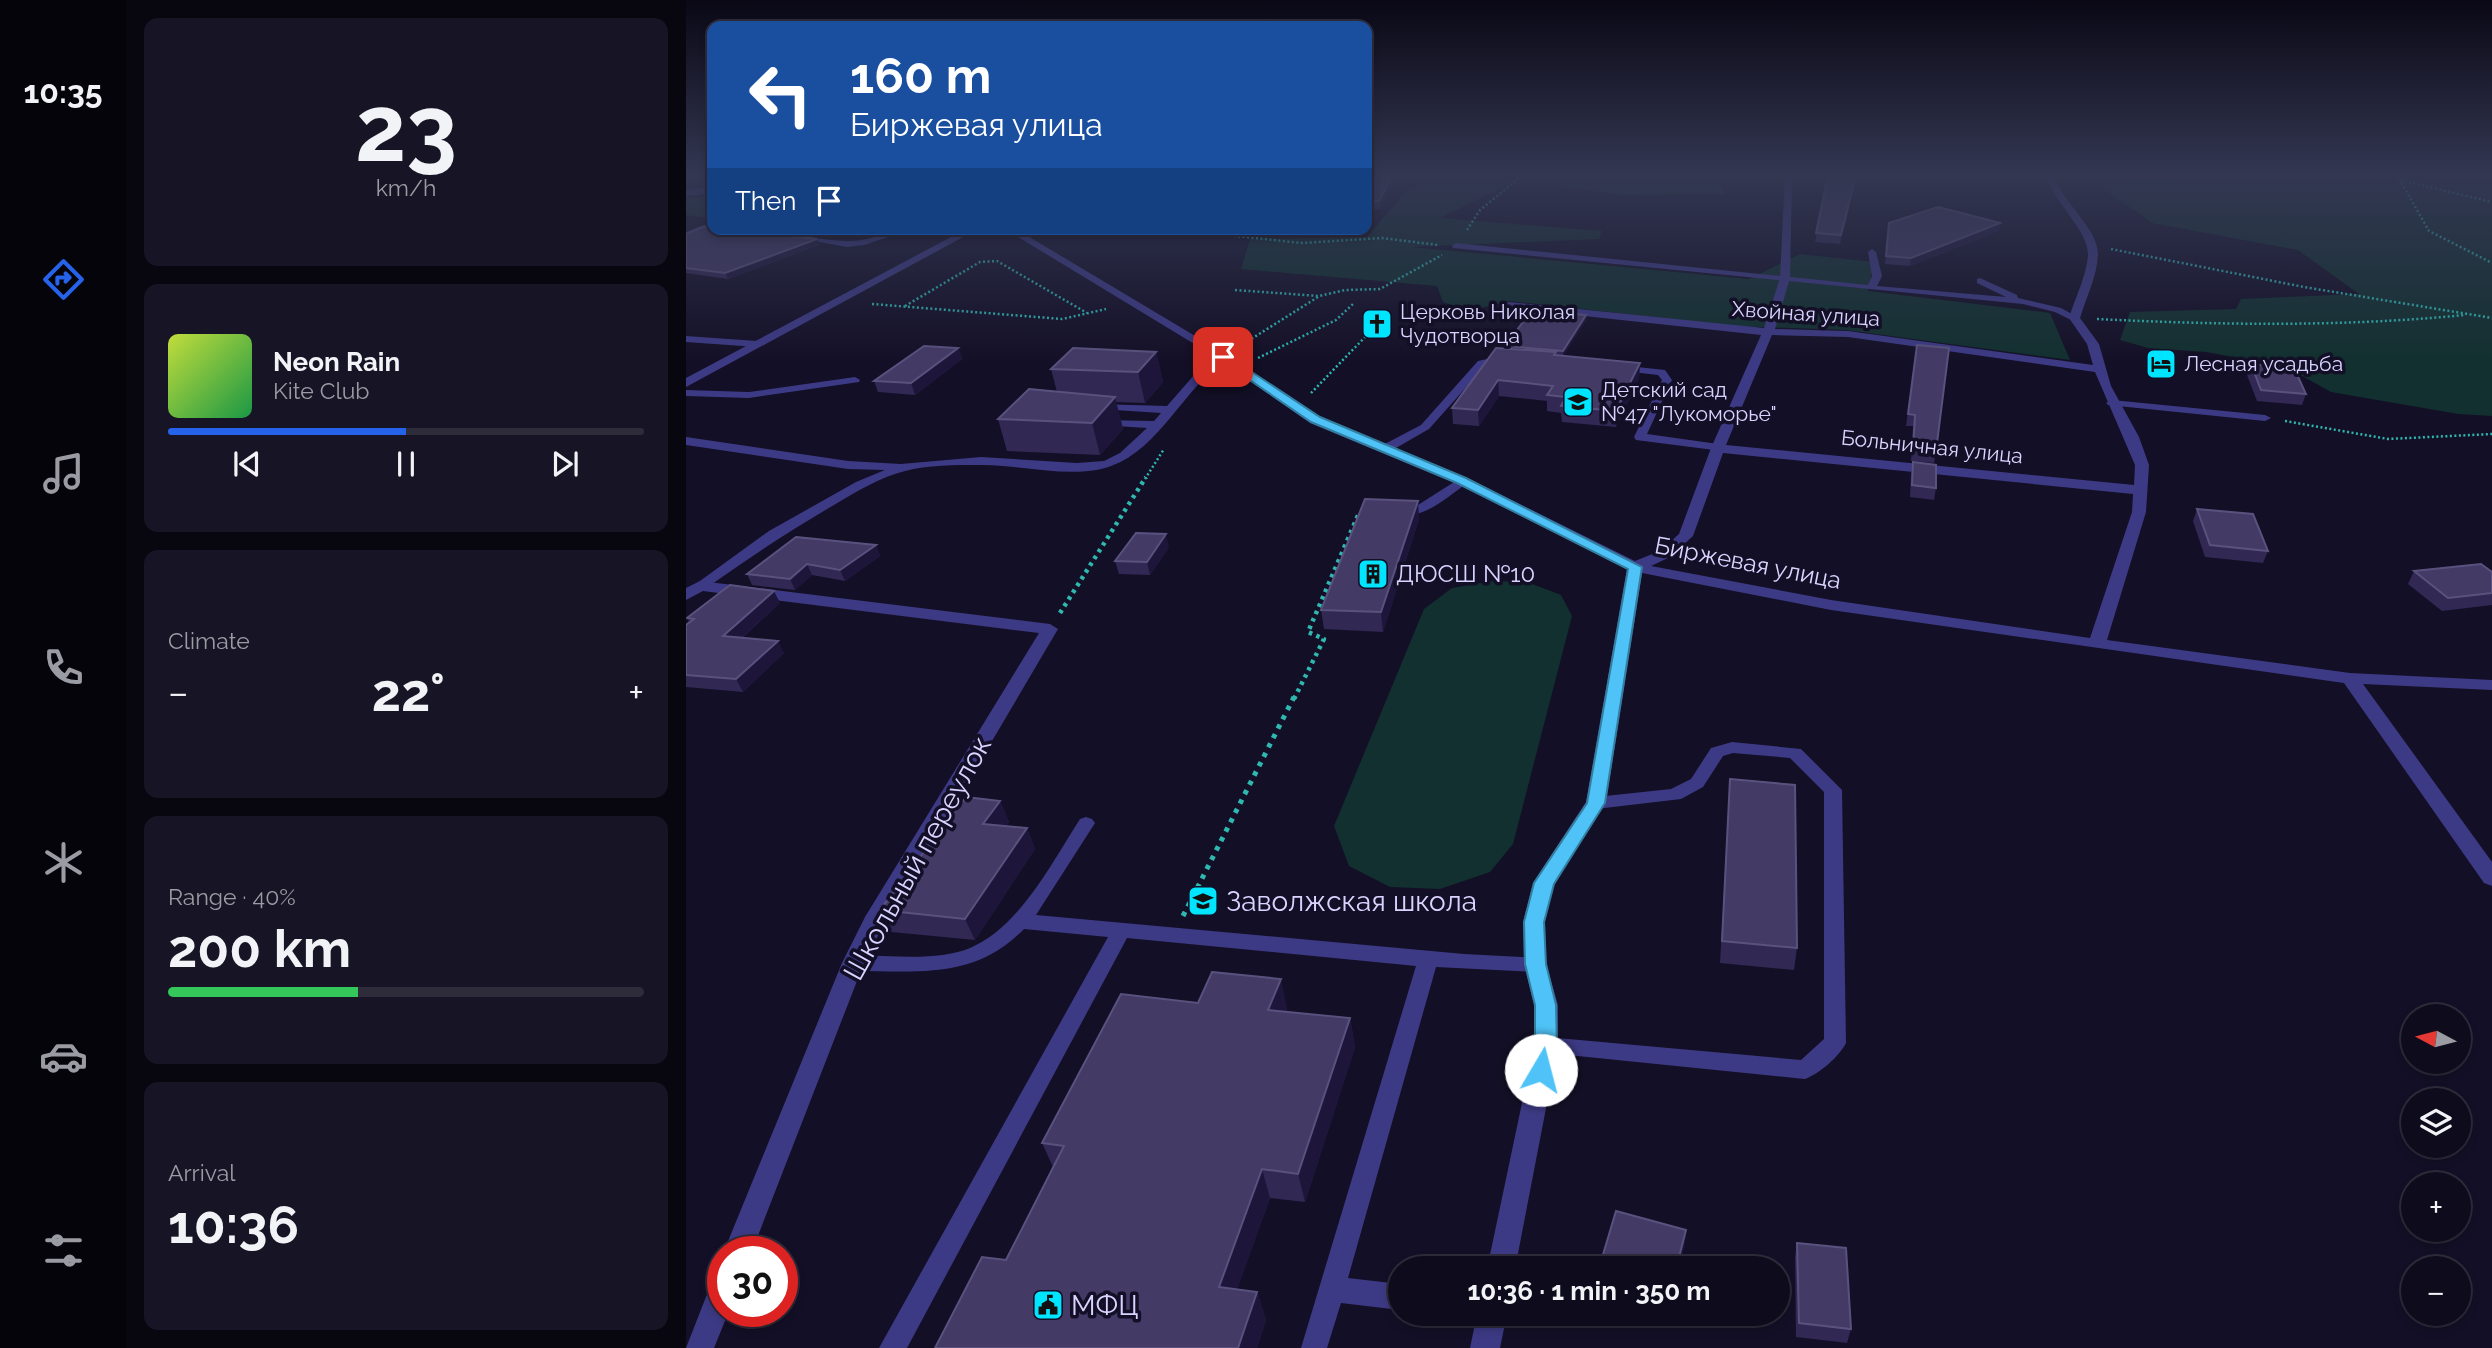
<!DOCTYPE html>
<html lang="en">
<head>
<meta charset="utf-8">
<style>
  body { margin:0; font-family:Raleway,sans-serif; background:#171425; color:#f1f3f6; height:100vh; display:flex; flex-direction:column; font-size:26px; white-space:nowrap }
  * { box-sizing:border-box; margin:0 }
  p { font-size:23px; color:#9b9ba3 }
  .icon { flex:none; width:38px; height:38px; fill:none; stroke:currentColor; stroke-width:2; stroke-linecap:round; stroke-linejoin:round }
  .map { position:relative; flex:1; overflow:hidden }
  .side { display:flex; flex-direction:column; gap:18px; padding:18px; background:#08060f; width:560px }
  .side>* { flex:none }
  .banner { position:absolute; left:21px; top:21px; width:665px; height:214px; border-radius:14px; box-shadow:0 4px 10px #0003,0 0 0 2px #2e2b3b; background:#1a4fa0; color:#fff; overflow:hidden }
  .needle { width:46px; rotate:277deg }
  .fabs { position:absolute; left:1715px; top:1004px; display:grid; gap:14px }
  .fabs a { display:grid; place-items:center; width:70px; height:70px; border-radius:50%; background:#0e0b1c; box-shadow:0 4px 10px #0003,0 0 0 2px #2e2b3b; font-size:35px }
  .speed { position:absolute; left:21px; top:1236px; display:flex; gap:14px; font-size:35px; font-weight:700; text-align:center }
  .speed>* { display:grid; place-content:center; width:91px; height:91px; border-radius:50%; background:#0e0b1c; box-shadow:0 4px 10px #0003,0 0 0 2px #2e2b3b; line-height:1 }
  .speed .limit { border:10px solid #d22; background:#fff; color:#111 }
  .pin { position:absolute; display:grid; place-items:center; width:60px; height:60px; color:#fff; margin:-30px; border-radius:14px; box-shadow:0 4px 10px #0006 }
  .me { position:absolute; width:77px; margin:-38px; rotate:8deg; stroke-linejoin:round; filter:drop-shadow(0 0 5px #0008) }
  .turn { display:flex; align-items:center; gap:24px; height:147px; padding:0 28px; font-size:32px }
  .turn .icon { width:91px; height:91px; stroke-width:2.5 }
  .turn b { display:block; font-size:49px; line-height:60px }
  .then { display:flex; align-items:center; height:66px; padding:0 28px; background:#0003; gap:14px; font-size:26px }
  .big { font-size:52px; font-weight:700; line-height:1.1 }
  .side .tile { flex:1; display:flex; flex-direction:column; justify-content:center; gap:10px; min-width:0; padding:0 24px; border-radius:14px; background:#171425 }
  .side .dial { align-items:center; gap:0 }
  .dial b { font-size:91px; line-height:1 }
  .song { display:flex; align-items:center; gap:21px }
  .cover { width:84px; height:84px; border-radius:10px; background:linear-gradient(135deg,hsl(70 70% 55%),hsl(140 70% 35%)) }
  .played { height:7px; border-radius:4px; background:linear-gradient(90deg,#2563eb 50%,#2e2b3b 50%) }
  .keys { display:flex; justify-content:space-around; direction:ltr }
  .heat { display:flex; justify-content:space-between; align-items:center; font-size:38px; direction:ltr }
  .charge { height:10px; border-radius:5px; background:linear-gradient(90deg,#34c759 40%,#2e2b3b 0) }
  .trip { position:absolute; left:702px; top:1256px; width:402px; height:70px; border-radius:35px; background:#0e0b1c; box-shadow:0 4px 10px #0003,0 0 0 2px #2e2b3b; font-weight:700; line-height:70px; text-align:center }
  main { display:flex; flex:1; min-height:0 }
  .tabs { display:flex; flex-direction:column; width:126px; justify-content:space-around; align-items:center; background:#06040b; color:#9b9ba3 }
  .tabs .icon { width:49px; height:49px }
  .tabs .active { color:#2563eb }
  .tabs b { font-size:32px; color:#f1f3f6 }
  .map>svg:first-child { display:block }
  .green { fill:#12302f }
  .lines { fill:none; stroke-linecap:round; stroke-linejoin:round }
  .path-far2 { stroke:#2fb8b0; stroke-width:2.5; stroke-dasharray:2 2.5; stroke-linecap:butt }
  .path-far1 { stroke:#2fb8b0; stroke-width:4.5; stroke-dasharray:3.5 4.5; stroke-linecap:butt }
  .path { stroke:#2fb8b0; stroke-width:5; stroke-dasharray:4.5 6; stroke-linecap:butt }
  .service { fill:#3d3a85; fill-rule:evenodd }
  .minor { fill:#3d3a85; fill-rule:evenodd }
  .tertiary { fill:#3d3a85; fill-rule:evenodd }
  .wall { fill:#312854 }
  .shaded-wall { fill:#1d163a }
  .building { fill:#433a66; stroke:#5a527e; stroke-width:2 }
  .route { fill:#4fc3f7; stroke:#337fa1; stroke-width:2 }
  .labels { text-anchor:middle; stroke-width:7; stroke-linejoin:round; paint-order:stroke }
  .far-poi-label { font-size:21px; fill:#d9d4ff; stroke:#130f26; text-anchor:start }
  .far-street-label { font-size:21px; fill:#d9d4ff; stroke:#130f26 }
  .street-label { font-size:24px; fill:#d9d4ff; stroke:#130f26 }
  .poi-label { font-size:24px; fill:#d9d4ff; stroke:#130f26; text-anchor:start }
  .near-street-label { font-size:28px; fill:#d9d4ff; stroke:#130f26 }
  .near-poi-label { font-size:28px; fill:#d9d4ff; stroke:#130f26; text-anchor:start }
</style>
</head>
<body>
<main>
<nav class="tabs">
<b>10:35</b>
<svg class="icon active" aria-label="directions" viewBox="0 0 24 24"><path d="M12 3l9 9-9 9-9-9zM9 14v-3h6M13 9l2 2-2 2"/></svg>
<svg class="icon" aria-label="music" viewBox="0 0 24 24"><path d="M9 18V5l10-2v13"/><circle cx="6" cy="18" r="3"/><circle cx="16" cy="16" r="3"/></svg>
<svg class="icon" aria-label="phone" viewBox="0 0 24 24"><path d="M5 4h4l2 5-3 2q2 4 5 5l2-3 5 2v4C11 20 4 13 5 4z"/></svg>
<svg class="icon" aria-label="climate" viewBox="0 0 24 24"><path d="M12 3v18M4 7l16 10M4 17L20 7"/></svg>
<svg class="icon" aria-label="car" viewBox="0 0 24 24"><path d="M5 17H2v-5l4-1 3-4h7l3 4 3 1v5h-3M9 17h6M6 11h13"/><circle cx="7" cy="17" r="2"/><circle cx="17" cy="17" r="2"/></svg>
<svg class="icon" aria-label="filters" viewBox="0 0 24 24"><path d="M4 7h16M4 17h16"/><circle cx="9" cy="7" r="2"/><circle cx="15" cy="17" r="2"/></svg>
</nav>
<section class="side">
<div class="tile dial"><b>23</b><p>km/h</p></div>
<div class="tile">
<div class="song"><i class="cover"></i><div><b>Neon Rain</b><p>Kite Club</p></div></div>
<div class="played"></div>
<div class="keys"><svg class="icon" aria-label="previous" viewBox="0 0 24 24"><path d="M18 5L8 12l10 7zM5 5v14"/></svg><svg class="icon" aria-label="pause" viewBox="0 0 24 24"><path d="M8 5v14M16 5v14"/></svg><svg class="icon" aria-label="next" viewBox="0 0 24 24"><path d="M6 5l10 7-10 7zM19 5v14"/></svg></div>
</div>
<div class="tile"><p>Climate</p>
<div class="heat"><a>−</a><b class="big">22°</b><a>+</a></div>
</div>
<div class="tile"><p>Range · 40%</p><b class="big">200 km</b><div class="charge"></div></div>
<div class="tile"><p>Arrival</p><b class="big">10:36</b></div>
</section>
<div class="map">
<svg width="1806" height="1348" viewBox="0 0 1806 1348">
  <rect width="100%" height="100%" fill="#130f26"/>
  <g class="green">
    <path d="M755,175H1030L1039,194L937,195L832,180L754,218L916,231L913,239L726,247L1063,279L1114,254L1188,262L1182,291L1364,313L1384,360L1160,330L1047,326L824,301L781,311L757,302L751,286L555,269L564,239L681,237L723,188L759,178Z"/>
    <path d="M1398,175L1492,180L1490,175H1806V416L1772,414L1645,392L1600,367L1520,352L1462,348L1434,340L1444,312L1550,309L1555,299L1673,294L1612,250L1466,223Z"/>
    <path d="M26,196V218L0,215V198Z"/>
    <path d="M806,581L841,582L875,595L886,616L827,844L804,872L754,889L704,887L663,866L648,826L738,609L766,588Z"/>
  </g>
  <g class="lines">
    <g class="path-far2">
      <path d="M1711,175L1743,231L1806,263"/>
      <path d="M1714,180L1806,202"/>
      <path d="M485,229L616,243L696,238L752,245"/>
      <path d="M781,230L794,210L837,175"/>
      <path d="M1425,249L1618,287L1806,318"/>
      <path d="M549,290L633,296L659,290L694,289L756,255"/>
      <path d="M186,304L376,319L420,309"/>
      <path d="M219,306L294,262L311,261L401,313"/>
      <path d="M1411,319C1534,325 1656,327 1779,315"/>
      <path d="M554,346L632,297"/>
      <path d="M572,358L650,320L667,304"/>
      <path d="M625,393L682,334"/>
      <path d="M1599,421L1702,439L1806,434"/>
      <path d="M459,479L478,449"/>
    </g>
    <g class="path-far1">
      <path d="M374,613L460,477"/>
      <path d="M608,699L638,639L622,632L673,513"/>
    </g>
    <path class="path" d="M497,916L608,697"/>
    <g class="service">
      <path d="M26,222V227L0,238V232Z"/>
      <path d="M63,229C97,229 129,241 162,241C184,242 205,229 227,229L178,245L161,247Z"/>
      <path d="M770,243L1182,285L1186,276L1182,252L1186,249L1190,252L1196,276L1191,286L1320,297L1291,283V279L1294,278L1331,295L1332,298L1375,308L1393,318L1385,320L1369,312L1337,304L767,248L766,246Z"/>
      <path d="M0,336L71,341L76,344L71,347L0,342Z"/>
      <path d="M537,354L542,357L541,359C498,387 475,448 425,466C388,480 333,464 293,465C272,465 240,465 219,471C194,477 170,492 148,505C103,531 61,559 19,589H9L7,586L83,531L170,482L199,470L162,469L0,445V437L162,461L215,464L295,457L391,463L418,461L434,453L461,428L414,425L410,424V420L468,421L475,413L413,409L407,406L409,404L481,406L516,366Z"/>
      <path d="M819,355L824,358L823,360L800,365L743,429L703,452H695V446L735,425L792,361Z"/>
      <path d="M932,365L979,370L986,380L961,434L1032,444L1036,445V451L950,440L948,437L976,380L972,375L928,370L927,368Z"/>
      <path d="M169,377L174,380L173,382L63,398L0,396V390L63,392Z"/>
      <path d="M1426,400L1579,415L1585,418L1579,421L1422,405L1420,403Z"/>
      <path d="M776,477L780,478V484C762,496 730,527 707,510L714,506L732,505Z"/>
      <path d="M1046,742L1115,749L1156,790L1160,1043C1153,1057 1133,1074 1119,1079L852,1052L849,1046L852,1040L860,1037L1115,1060L1138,1039V792L1104,758L1047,753L1037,756L1017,787L995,799L910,809L904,807L901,803L904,799L910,797L985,789L1005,779L1025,748Z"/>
      <path d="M400,817L406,819L409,823L350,915L778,954L856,958L859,964L856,970L849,972L750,967L662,1278L714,1284V1310L655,1303L641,1348H615L730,966L441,938L221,1348H193L422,937L338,929C288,980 233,971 167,971L160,969L157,963L160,957L167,955C204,955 250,962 284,948C333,928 367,861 394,819Z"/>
    </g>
    <g class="minor">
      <path d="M1099,175L1106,177L1104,278L1089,329L1162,331L1407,365L1401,344L1383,318C1389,298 1400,277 1402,256C1403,230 1368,204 1360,175H1368C1377,204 1413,229 1412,255C1411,276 1400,298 1394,318L1413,344L1425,386L1453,437L1463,465L1460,512L1421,640L1664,673L1806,680V690L1677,684L1806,862V886L1798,883L1658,683L1145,610L956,573L920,803L868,884L859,922L860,964L872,1005V1046L829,1269H801L848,1046V1005L838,964L837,922L847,883L900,802L941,569L771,484L624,423L533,359L319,229H330L541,355L634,417L781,478L949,561L974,551L993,534L1025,448L1075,335L823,308L818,305L823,302L1078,328L1094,278ZM1086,335L1162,337L1409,372L1449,465L1448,485L1040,445ZM1037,453L1447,494L1446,512L1404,638L1145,600L965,566L984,557L1007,536Z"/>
      <path d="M280,229H292L0,387V378Z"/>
      <path d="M14,581L364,624L372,629L197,926L178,963L66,1251H38L156,963L179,917L353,633L17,591L0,600V588Z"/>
      <path d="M37,1275V1311H43L28,1348H0L27,1279Z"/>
      <path d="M791,1314H821L814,1348H784Z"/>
    </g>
    <path class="tertiary" d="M26,187V193L0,196V190Z"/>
  </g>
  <g class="wall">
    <path d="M681,175L709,181L694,209H681Z"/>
    <path d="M1142,175H1171L1154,244L1129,242Z"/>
    <path d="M1213,175H1239L1238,179L1213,178Z"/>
    <path d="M1314,223L1313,231L1224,266L1199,264L1202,230Z"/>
    <path d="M0,234L133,245L42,279L0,273Z"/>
    <path d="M900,320L877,356L954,363L953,379L930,427L876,422L875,413L861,411V401L813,396L793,426L767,424L766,408L819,349V346Z"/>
    <path d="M1231,345L1250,451L1248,463L1225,461L1227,426H1220Z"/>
    <path d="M272,348L276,359L229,395L192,392L188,381Z"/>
    <path d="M470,352L477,382L459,403L430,402L437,429L414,455L321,451L312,419L371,392L365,369Z"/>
    <path d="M1565,364L1620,394L1616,405L1571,401L1561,375Z"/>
    <path d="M1227,462L1250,488L1248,500L1224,497L1225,474Z"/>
    <path d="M1511,509L1582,551L1577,563L1519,557L1507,521Z"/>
    <path d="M733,519L697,632L638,629L635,610Z"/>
    <path d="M190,545L194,556L159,581L126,575L109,590L66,585L61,574Z"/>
    <path d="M483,547L464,575L433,574L429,561Z"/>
    <path d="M1728,571L1806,572V605L1756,611L1722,584Z"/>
    <path d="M94,603L56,638L98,653L57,692L0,687V625L3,622L1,618Z"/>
    <path d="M1044,779L1111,948L1108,970L1034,963Z"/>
    <path d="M314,801L323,822L320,826L341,828L349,849L289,940L205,932L194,910Z"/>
    <path d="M512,1003L601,1008L600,1012L664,1018L669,1047L619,1202L584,1198L551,1289L571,1292L580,1320L571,1348H249L320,1260L367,1167L356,1143Z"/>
    <path d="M1111,1243L1165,1329L1161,1343L1110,1337L1109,1257Z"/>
  </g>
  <g class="shaded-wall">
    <path d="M707,175H708L709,181L694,209L693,201Z"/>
    <path d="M1170,175H1171L1154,244L1155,235Z"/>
    <path d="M1314,223L1313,231L1224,266L1225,258Z"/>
    <path d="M131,239L133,245L42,279L39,273Z"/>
    <path d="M900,315V320L877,357V351Z"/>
    <path d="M272,348L276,359L229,395L225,383Z"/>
    <path d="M470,352L477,382L459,403L452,372Z"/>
    <path d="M954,363L953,379L930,427V411Z"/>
    <path d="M812,380L813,396L793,426L792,410Z"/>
    <path d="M429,397L437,429L414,455L406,423Z"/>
    <path d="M732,501L733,519L697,632L695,612Z"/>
    <path d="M480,534L483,547L464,575L461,562Z"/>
    <path d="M190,545L194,556L159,581L154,570Z"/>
    <path d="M121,564L126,575L109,590L104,579Z"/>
    <path d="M88,591L94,603L43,649L37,636Z"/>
    <path d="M92,641L98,653L57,692L50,679Z"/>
    <path d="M314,801L323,822L306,846L297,824Z"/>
    <path d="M341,828L349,849L289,940L279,919Z"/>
    <path d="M595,979L601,1008L589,1039L582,1010Z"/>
    <path d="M664,1018L669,1047L619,1202L612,1174Z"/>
    <path d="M576,1169L584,1198L542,1315L533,1287Z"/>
    <path d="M1000,1230L999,1245L993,1269H990Z"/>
    <path d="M571,1292L580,1320L571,1348H552Z"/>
  </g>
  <g class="building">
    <path d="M681,175H707L693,201L681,200Z"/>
    <path d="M1142,175H1170L1155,235L1130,233Z"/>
    <path d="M1252,207L1314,223L1225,258L1200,256L1203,223Z"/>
    <path d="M17,227L26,228V229H41L131,239L39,273L0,268V234Z"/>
    <path d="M846,310L900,315L877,351L819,346Z"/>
    <path d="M1231,345L1263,348L1250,451L1227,449L1229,415L1222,414Z"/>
    <path d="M238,346L272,348L225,383L188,381Z"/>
    <path d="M387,348L470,352L452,372L365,369Z"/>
    <path d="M810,348L870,352L868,355L954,363L930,411L875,406L880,397L861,395L867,386L812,380L792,410L766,408Z"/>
    <path d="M1565,364L1608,368L1620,394L1575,390Z"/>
    <path d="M343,389L429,397L406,423L312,419Z"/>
    <path d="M1227,462L1250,465V488L1226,485Z"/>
    <path d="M679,499L732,501L695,612L635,610Z"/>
    <path d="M1511,509L1567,514L1582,551L1524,545Z"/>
    <path d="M450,533L480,534L461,562L429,561Z"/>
    <path d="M110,537L190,545L154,570L121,564L104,579L61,574Z"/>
    <path d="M1795,564L1806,572V593L1762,598L1728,571Z"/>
    <path d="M44,585L88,591L37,636L92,641L50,679L0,675V625L8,619L1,618Z"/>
    <path d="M1044,779L1109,785L1111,948L1036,941Z"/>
    <path d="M280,797L314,801L297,824L341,828L279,919L194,910Z"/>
    <path d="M526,972L595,979L582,1010L664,1018L612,1174L576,1169L533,1287L571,1292L552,1348H249L296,1257L320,1260L378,1146L356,1143L435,994L512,1003Z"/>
    <path d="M930,1211L1000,1230L990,1269H917L913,1268Z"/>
    <path d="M1111,1243L1160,1248L1165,1329L1113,1323Z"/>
  </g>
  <linearGradient id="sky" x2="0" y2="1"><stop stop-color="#0a0815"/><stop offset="0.48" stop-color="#333752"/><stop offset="1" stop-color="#333752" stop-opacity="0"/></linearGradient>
  <rect width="1806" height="364" fill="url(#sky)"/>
  <path class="route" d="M533,355H540L634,417L780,478L956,567L919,803L868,884L858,922L860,964L870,1005L871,1046L862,1077L855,1080L847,1077L843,1070L849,1046V1005L839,964L838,922L848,883L901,803L942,569L771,483L625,422L533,359Z"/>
  <defs>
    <g id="church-square" transform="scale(1.575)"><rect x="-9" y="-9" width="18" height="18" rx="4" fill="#00e5ff" stroke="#130f26"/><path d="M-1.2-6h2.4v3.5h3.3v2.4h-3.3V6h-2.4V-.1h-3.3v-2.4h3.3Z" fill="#111"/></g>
    <g id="hotel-square" transform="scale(1.575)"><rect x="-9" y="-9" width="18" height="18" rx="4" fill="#00e5ff" stroke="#130f26"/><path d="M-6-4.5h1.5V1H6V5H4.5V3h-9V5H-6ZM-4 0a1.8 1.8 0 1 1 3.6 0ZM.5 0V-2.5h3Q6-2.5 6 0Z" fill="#111"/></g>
    <g id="school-square" transform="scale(1.575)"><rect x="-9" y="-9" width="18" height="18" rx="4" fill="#00e5ff" stroke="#130f26"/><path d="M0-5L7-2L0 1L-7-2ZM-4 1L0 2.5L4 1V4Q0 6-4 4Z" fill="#111"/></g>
    <g id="building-square" transform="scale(1.575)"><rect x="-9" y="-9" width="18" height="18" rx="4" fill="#00e5ff" stroke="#130f26"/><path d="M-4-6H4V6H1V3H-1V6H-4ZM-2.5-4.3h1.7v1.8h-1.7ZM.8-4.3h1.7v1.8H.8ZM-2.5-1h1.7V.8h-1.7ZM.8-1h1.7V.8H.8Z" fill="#111"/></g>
    <g id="civic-square" transform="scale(1.575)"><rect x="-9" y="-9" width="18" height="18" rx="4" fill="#00e5ff" stroke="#130f26"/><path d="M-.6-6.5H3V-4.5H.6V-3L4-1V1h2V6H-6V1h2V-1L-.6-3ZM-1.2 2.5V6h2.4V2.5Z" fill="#111"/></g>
  </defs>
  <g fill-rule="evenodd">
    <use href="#church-square" x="691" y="324"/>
    <use href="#hotel-square" x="1475" y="364"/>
    <use href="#school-square" x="892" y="402"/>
    <use href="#building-square" x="687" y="574"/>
    <use href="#school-square" x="517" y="901"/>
    <use href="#civic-square" x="362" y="1305"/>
  </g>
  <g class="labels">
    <g class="far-poi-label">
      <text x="714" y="319">Церковь Николая<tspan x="714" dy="24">Чудотворца</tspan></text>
      <text x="1498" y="371">Лесная усадьба</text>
      <text x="915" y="397">Детский сад<tspan x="915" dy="24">№47 "Лукоморье"</tspan></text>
    </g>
    <g class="far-street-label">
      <text transform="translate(1120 314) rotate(4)" y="7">Хвойная улица</text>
      <text transform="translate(1246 447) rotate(6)" y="7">Больничная улица</text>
    </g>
    <g class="street-label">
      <text transform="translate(1062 563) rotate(11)" y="8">Биржевая улица</text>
    </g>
    <g class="poi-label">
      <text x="710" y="582">ДЮСШ №10</text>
    </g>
    <g class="near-street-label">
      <text transform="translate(231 858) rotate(-61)" y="10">Школьный переулок</text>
    </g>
    <g class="near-poi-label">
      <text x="540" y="911">Заволжская школа</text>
      <text x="385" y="1315">МФЦ</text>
    </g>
  </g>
</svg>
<div class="fabs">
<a><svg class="needle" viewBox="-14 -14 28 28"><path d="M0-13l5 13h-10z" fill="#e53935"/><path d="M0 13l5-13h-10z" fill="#9b9ba3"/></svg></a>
<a><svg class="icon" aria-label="layers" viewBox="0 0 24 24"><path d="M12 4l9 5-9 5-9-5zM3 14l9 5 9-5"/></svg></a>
<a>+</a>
<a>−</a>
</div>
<div class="speed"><div class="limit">30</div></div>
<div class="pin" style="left:537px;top:357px;background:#d93025"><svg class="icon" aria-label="arrive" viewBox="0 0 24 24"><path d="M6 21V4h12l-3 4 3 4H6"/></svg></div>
<svg class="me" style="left:855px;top:1070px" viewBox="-20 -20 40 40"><circle r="19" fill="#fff"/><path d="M0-13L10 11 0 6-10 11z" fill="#4fc3f7"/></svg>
<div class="trip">10:36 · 1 min · 350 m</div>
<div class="banner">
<div class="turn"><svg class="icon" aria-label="left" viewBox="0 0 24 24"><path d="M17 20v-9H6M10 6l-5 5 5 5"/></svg><div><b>160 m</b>Биржевая улица</div></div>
<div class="then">Then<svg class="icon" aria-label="arrive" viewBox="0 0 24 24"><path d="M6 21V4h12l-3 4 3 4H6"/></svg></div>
</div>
</div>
</main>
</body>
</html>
